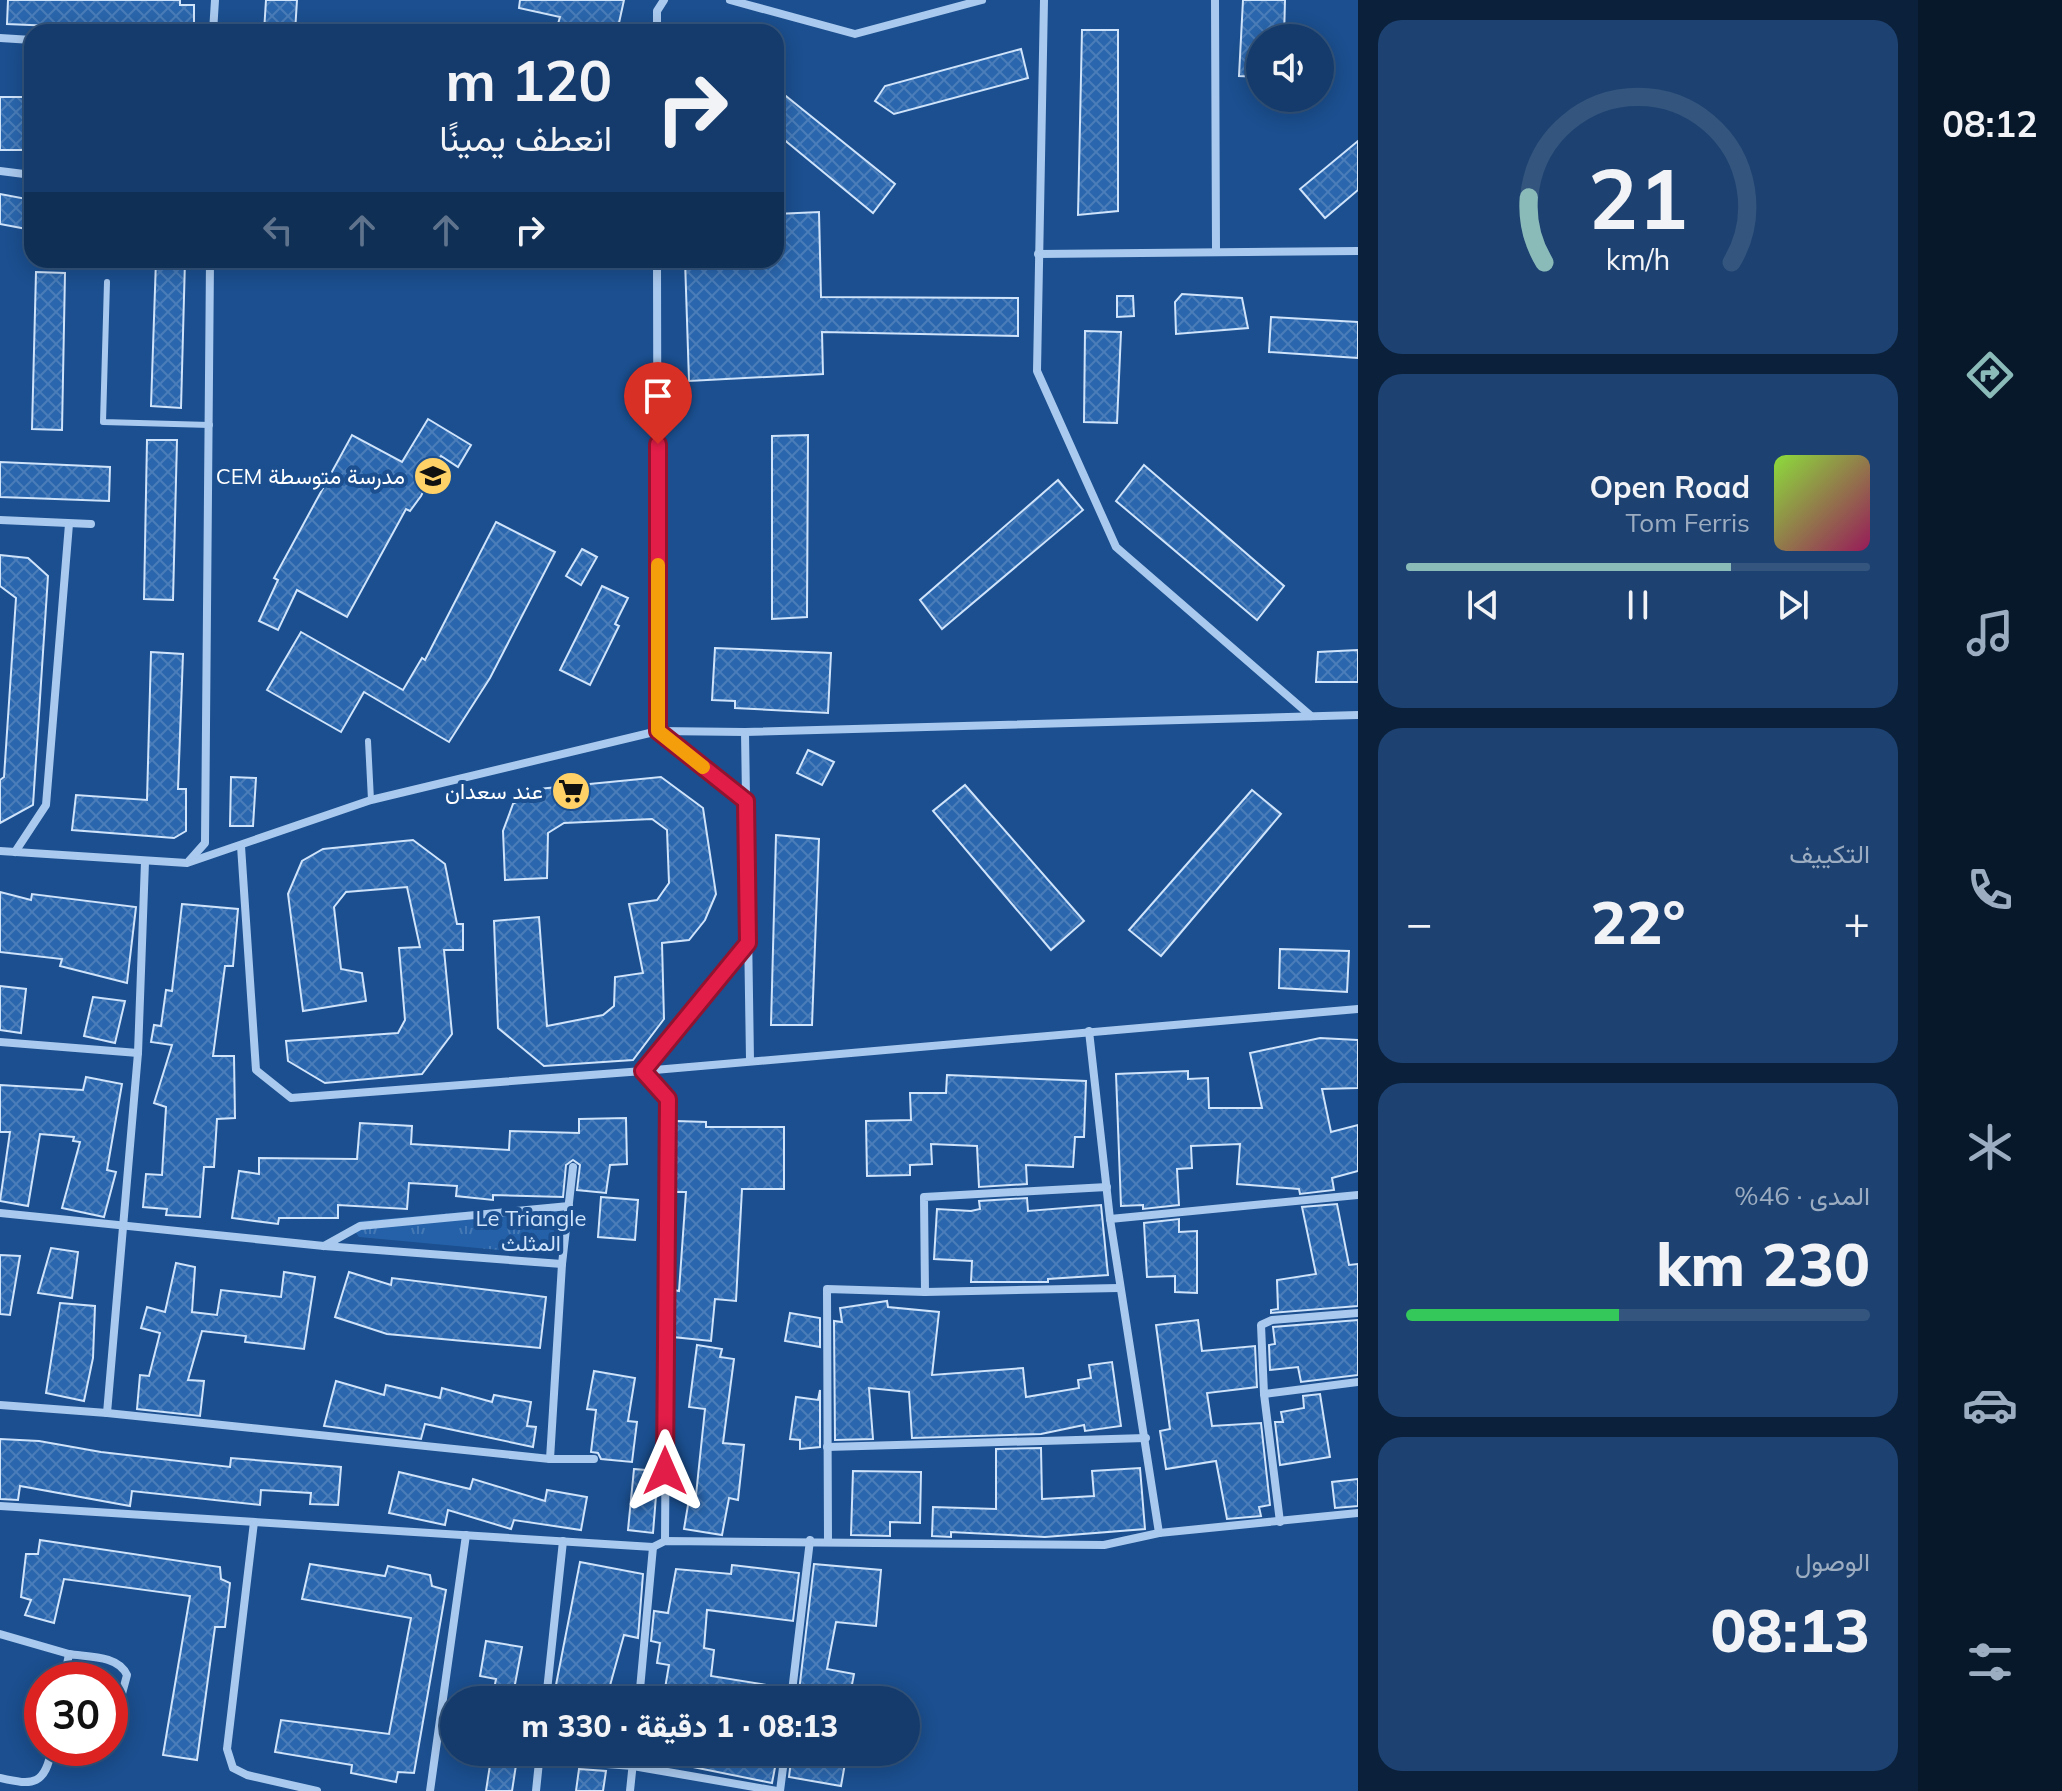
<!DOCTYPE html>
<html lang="ar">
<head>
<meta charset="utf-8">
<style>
  body { margin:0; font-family:Mulish,Vazirmatn,sans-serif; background:#1d4271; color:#f1f3f6; direction:rtl; height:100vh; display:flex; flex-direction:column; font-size:30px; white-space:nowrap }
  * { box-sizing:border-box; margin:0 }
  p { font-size:26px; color:#9dadc1 }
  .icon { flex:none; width:44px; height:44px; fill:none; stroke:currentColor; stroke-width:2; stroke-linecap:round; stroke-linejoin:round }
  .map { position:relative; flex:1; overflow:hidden; direction:ltr }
  .details { display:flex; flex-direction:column; gap:20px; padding:20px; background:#0b203b; width:560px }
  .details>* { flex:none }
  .hud { position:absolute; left:24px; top:24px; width:760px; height:244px; border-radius:24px; box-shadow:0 4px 20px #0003,0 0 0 2px #33557e; direction:rtl; background:#143b6b; color:#f1f3f6; overflow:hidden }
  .fabs { position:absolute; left:1246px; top:24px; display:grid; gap:16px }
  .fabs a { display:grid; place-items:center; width:88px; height:88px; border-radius:50%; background:#143b6b; box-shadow:0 4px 20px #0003,0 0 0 2px #33557e; font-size:40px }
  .speed { position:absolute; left:24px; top:1662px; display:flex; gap:16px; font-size:40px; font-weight:700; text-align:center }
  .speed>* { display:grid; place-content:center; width:104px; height:104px; border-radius:50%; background:#143b6b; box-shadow:0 4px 20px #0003,0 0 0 2px #33557e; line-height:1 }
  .speed .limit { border:12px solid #d22; background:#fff; color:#111 }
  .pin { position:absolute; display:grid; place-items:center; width:68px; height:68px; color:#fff; margin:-82px -34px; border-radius:50% 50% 50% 0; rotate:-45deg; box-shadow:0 0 8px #0007 }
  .pin .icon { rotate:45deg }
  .me { position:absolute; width:88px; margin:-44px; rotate:0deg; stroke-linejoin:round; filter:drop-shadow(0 0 6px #0008) }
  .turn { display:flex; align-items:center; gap:28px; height:168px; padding:0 40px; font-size:36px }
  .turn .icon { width:104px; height:104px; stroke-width:2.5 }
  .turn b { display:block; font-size:56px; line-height:68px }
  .lanes { display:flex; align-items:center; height:76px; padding:0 40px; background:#0003; justify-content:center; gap:40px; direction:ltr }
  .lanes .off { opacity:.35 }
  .big { font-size:60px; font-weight:800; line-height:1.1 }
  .details .card { flex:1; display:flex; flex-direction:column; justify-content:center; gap:12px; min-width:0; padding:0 28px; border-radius:24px; background:#1d4271 }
  .details .dial { align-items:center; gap:0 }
  .dial svg { height:208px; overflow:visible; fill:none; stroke:#33557e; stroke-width:7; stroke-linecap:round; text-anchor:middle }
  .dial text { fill:#f1f3f6; stroke:none }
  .song { display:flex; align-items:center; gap:24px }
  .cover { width:96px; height:96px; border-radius:12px; background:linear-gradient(135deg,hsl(90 70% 55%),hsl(330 70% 35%)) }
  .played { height:8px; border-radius:4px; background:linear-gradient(90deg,#8bbbb9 70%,#33557e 70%) }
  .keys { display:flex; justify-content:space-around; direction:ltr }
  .heat { display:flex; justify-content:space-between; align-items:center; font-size:44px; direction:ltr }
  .charge { height:12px; border-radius:6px; background:linear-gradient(90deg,#34c759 46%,#33557e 0) }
  .trip { position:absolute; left:440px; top:1686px; width:480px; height:80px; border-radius:40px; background:#143b6b; box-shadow:0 4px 20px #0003,0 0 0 2px #33557e; font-weight:800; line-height:80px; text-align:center; direction:rtl }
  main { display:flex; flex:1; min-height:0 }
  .tabs { display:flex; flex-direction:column; width:144px; justify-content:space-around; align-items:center; background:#08182b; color:#9dadc1 }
  .tabs .icon { width:56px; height:56px }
  .tabs .current { color:#8bbbb9 }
  .tabs b { font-size:36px; color:#f1f3f6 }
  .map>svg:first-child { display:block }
  .park { fill:url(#park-tufts) }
  .building { fill:url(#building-cross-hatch); stroke:#cfe3fa; stroke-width:2 }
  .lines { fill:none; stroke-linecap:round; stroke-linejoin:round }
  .lane { stroke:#a9c9ee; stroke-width:6 }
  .street { stroke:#a9c9ee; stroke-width:8 }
  .route-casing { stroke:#92132f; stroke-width:20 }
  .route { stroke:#e11d48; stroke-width:14 }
  .slow { stroke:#f59e0b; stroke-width:14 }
  .labels { text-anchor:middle; stroke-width:8; stroke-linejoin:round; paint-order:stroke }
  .poi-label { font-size:22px; fill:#fff; stroke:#1b4f8f; text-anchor:end }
  .park-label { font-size:22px; fill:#cfe3fa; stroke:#1b4f8f }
</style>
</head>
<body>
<main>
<nav class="tabs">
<b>08:12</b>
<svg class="icon current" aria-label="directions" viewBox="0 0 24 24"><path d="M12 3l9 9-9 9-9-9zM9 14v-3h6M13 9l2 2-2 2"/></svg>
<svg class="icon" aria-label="music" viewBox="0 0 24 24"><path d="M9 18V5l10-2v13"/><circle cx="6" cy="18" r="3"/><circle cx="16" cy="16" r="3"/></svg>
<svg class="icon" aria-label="phone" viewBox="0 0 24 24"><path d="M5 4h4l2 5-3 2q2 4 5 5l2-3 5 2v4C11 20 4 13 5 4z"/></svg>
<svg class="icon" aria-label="climate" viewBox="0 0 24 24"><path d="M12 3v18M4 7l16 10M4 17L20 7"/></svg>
<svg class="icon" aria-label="car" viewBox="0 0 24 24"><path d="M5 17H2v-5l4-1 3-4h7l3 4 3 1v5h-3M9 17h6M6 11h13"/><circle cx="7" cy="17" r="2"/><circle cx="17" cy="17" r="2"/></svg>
<svg class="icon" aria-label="filters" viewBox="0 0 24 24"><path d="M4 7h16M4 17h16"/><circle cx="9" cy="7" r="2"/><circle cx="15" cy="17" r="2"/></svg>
</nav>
<section class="details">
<div class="card dial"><svg viewBox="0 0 100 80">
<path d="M14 69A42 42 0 1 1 86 69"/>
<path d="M14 69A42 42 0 0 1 8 44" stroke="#8bbbb9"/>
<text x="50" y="56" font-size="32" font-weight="700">21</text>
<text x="50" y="72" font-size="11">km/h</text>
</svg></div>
<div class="card">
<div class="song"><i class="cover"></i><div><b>Open Road</b><p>Tom Ferris</p></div></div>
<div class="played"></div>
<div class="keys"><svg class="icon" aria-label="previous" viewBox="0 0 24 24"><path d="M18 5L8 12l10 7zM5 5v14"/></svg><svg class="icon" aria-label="pause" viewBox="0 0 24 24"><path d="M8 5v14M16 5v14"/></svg><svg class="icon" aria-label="next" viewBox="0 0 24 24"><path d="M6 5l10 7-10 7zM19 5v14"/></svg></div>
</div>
<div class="card"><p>التكييف</p>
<div class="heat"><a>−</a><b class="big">22°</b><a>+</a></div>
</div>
<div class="card"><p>المدى · 46%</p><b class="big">230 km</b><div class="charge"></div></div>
<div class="card"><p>الوصول</p><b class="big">08:13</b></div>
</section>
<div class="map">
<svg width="1358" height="1791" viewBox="0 0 1358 1791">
  <defs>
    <pattern id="park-tufts" width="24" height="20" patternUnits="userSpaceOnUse" patternTransform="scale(2)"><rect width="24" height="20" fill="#2461a8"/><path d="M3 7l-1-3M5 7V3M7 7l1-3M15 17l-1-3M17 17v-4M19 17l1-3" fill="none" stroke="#4579b5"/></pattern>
    <pattern id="building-cross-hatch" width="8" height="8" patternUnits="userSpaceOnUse" patternTransform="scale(2)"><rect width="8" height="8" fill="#2a66ad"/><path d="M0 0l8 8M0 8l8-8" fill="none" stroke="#4a7db9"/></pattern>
  </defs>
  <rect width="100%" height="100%" fill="#1b4f8f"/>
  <path class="park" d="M558,1204L553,1255L359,1237L353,1229L360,1221Z"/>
  <g class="building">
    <path d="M8,0H180V5H194V32L7,24Z"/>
    <path d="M266,0H297L295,32H264Z"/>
    <path d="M520,0H624L617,32H594L558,24L560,17L519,8Z"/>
    <path d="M1243,0H1285L1284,38H1260V77L1239,76Z"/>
    <path d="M1082,30H1118V211L1078,215Z"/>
    <path d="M1021,49L1028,78L894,114L875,101L885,86Z"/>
    <path d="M776,88L895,184L873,213L776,133Z"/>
    <rect x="0" y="97" width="32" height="53"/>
    <path d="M1358,141V190L1325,218L1300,189Z"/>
    <path d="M0,194L32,200V230L0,224Z"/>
    <path d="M819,212L821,297L1018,298V336L822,332L823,374L689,381L685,260H776V214Z"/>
    <path d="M156,260H185L181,408L151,406Z"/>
    <path d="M36,272L65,273L62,430L32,429Z"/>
    <path d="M1182,294L1242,298L1248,328L1176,334L1175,302Z"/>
    <path d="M1117,296H1133L1134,316L1117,317Z"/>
    <path d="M1271,317L1358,322V358L1269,352Z"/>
    <path d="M1085,331L1121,332L1117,423L1084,422Z"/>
    <path d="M428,419L471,445L458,467L441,456L421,496L410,511L406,509L347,617L297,590L278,630L259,621L278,580L274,578L352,435L402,462Z"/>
    <path d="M808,435L807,617L772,619V436Z"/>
    <path d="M147,440H177L173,600L144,599Z"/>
    <path d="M0,462L110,467L109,501L0,497Z"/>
    <path d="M1144,465L1284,586L1257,620L1116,501Z"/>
    <path d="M1058,480L1083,510L942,629L920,600Z"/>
    <path d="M496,522L555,552L490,678L449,742L364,692L341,732L267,690L301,632L403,690L422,658L425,660Z"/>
    <path d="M582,549L597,557L581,585L566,576Z"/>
    <path d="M0,555L28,558L48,576L33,805L0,823V780L4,777L16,598L0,586Z"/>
    <path d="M602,586L628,598L615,624L619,626L590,685L560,670Z"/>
    <path d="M715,648L831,653L828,713L735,708V701L712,700Z"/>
    <path d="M1358,650V682H1316L1318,652Z"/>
    <path d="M151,652L183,654L178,789H186V831L174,838L72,830L76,795L147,800Z"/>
    <path d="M808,750L834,762L822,785L797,773Z"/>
    <path d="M231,777L256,778L253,826H230Z"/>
    <path d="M661,777L703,808L716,894L705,920L689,940L662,943L664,1019L633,1060L544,1066L498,1028L494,921L539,917L547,1026L603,1015L614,1006L615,977L643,973L629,904L657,900L669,883L667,830L652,819L564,823L548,833L547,878L505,880L503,831L513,804L538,789Z"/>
    <path d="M965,785L1084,921L1051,950L933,811Z"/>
    <path d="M1252,790L1281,814L1161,956L1129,930Z"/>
    <path d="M776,835L819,839L812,1025H771Z"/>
    <path d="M413,840L445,864L457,924H463V950H444L452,1034L422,1074L325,1083L288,1061L286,1041L398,1033L405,1020L399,948L420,947L407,887L346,892L334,907L341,969L362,973L366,1001L303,1011L288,894L302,861L323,849Z"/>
    <path d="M0,892L31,900L32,894L136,907L127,983L60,966L62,959L0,952Z"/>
    <path d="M182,904L238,909L233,966H225L213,1056H234L235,1118L217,1119L214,1167H204L200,1217L166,1215L167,1209L143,1207L146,1174L162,1175L166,1107L154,1103L172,1045L151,1042L154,1025L161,1026L166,990L172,991Z"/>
    <path d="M1280,949L1349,951L1347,992L1279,988Z"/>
    <path d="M0,986L26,989L21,1033L0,1030Z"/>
    <path d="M93,997L125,1001L115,1043L84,1036Z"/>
    <path d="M1320,1038L1358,1040V1088L1322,1089L1331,1132L1358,1125V1171L1332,1178L1334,1190L1300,1194L1299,1189L1237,1184L1240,1144L1191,1146L1192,1168L1177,1169L1179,1205L1143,1209V1205L1121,1206L1116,1074L1188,1071V1079L1208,1078L1209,1108H1262L1250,1053Z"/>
    <path d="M947,1075L1086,1081L1084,1137H1075L1073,1167L1026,1165L1027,1184L979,1187L977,1146L931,1144L932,1164L910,1165V1175L867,1176L866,1121L911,1120L910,1093H946Z"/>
    <path d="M86,1077L122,1084L107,1170L116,1172L104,1217L62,1208L80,1142L73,1141L74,1137L40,1134L28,1206L0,1201L10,1132H0V1085L83,1090Z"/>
    <path d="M626,1118L627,1164L610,1165L606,1193L577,1190L580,1165L573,1160L566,1165L563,1197L493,1195V1200L456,1196L457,1186L409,1183L407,1209L338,1205V1218H279L278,1224L232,1218L239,1171L259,1174V1158L357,1159L360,1123L412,1126L411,1144L509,1150L510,1131L579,1133V1119Z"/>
    <path d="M676,1121L706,1122V1127H784V1189H742L736,1301L715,1299L711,1341L673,1337L674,1290L679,1291L686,1192H674Z"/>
    <path d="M601,1197L638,1200L635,1240L598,1237Z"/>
    <path d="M1027,1198L1028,1211L1101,1205L1108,1275L1048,1279V1282H971L972,1261L934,1259L937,1209L971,1211L980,1209L979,1201Z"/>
    <path d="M1337,1204L1349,1265L1358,1264V1306L1271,1313V1310L1278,1309L1277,1280L1316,1274L1302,1207Z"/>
    <path d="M1179,1219V1232L1197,1231V1293L1175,1292V1276L1147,1277L1144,1223Z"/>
    <path d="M51,1248L78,1252L72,1298L38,1293Z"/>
    <path d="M0,1255L20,1256L10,1315L0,1314Z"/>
    <path d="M176,1263L195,1267L192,1312L217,1315L221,1290L281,1297L284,1272L315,1277L304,1349L245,1342L246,1336L202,1331L188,1380L204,1381L200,1416L137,1409L140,1375L149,1376L160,1333L141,1328L147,1307L165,1312Z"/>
    <path d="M349,1272L391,1285L392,1278L546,1297L540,1348L387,1334L335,1317Z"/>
    <path d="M887,1301L888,1307L939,1312L932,1375L1023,1368L1026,1397L1079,1388L1078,1380L1091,1378L1089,1365L1112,1362L1121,1426L1085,1431L1084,1425L1041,1434L912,1438L909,1392L869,1388L873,1439L835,1440L834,1321L842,1322L840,1308Z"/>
    <path d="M60,1303L95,1306L93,1358L84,1401L46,1393Z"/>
    <path d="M790,1313L820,1318V1347L785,1341Z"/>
    <path d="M1198,1320L1202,1351L1255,1346L1257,1387L1207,1393L1212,1426L1261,1423L1270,1505L1259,1507L1261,1516L1227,1519L1216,1461L1166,1469L1160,1431L1170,1429L1156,1325Z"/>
    <path d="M1358,1320V1375L1301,1382L1298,1367L1270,1370L1269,1345L1275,1344L1273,1327Z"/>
    <path d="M697,1345L722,1349L720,1357L734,1359L723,1443L744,1445L738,1500L729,1498L722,1535L684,1529L690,1493L696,1495L705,1409L689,1407Z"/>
    <path d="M594,1371L635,1378L628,1421L637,1422L632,1462L601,1459L598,1453L591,1452L596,1410L587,1409Z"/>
    <path d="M336,1381L384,1395L386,1385L440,1398L442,1388L492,1402L494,1395L531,1402L527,1426L536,1427L533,1447L425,1424L421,1439L324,1426Z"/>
    <path d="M820,1390V1447L800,1449V1440L790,1439L796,1397L818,1400Z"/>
    <path d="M1320,1394L1330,1457L1280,1465L1275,1422H1283L1281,1412L1304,1408L1303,1396Z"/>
    <path d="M0,1439L39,1441L101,1452L230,1467L231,1458L341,1467L338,1505L310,1504L311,1493L261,1490L260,1505L132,1491L130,1506L20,1486L18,1500L0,1499Z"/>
    <path d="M1041,1448L1042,1499L1094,1496L1092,1471L1140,1468L1145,1529L1045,1537L951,1532V1537L932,1536L933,1507L996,1509V1449Z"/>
    <path d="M634,1469L658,1471L653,1533L628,1530Z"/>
    <path d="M853,1471L921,1472L920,1523L890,1522V1536L851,1535Z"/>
    <path d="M399,1472L470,1489L473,1479L545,1501L547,1490L587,1497L581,1530L514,1520L511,1529L448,1510L445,1525L389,1513Z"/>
    <path d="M1358,1479V1506L1335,1508L1332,1482Z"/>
    <path d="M40,1540L220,1567L221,1579L230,1583L225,1627H215L197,1760L163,1755L190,1596L64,1579L54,1623L25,1615L31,1600L21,1597L26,1554H38Z"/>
    <path d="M580,1562L643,1574L638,1638L624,1635L606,1700L554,1695Z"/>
    <path d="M310,1564L385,1576L388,1566L430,1575L432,1586L446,1590L414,1773L398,1772L396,1782L351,1773L352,1765L275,1752L281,1720L389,1734L411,1618L302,1599Z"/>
    <path d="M814,1564L881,1570L876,1626L836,1622L827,1669L854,1674L849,1700H798Z"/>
    <path d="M732,1565L799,1573L793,1621L707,1610L704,1648L714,1650L711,1676L785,1688L784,1700H663L669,1665L657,1663L660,1643L651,1641L654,1611L668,1613L676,1569L731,1574Z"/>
    <path d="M486,1641L522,1647L512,1700H492L496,1679L480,1676Z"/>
    <path d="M492,1752H518L512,1791H486Z"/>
    <path d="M659,1752H778L772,1783L658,1760Z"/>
    <path d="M792,1752H847L841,1786L789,1777Z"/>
    <path d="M579,1769L606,1771L603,1791H576Z"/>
  </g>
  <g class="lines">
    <g class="lane">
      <path d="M107,282L103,422L210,425"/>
      <path d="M368,741L371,800"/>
    </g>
    <g class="street">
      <path d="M730,0L855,34L982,0"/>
      <path d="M1044,0L1037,371L1116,547L1311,716"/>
      <path d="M1215,0L1216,252"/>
      <path d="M213,32L215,0"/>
      <path d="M657,32V11L664,0"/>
      <path d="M0,38L32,40"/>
      <path d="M0,171L32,175"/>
      <path d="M1038,254L1358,251"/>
      <path d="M657,260L658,731L746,801"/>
      <path d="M0,520L91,524"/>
      <path d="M745,732L750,1060"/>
      <path d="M241,846L256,1070L291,1098L643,1071L668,1099L665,1541"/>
      <path d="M0,851L187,863L371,800L658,731L745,732L1358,715"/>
      <path d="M15,852L46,805L69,524"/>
      <path d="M189,861L205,843L210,260"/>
      <path d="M1089,1031L1110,1219L1159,1533"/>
      <path d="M0,1042L138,1053"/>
      <path d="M643,1071L1358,1009"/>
      <path d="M643,1071L748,943"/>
      <path d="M0,1213L324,1246L562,1264"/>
      <path d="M1110,1219L1358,1195"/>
      <path d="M324,1246L360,1226L569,1206"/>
      <path d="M925,1292L924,1197L1107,1187"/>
      <path d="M1264,1394L1358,1382"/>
      <path d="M0,1405L107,1413L550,1459H594"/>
      <path d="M107,1413L138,1053L145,862"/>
      <path d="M827,1447L1146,1438"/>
      <path d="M550,1459L562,1264L573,1167"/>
      <path d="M0,1506L653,1547L665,1541L1104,1545L1159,1533L1358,1513"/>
      <path d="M254,1522L227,1749L233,1768L247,1775L317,1791"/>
      <path d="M1280,1522L1264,1394L1261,1325L1272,1320L1358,1313"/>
      <path d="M828,1541L827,1289L925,1292L1119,1288"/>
      <path d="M0,1634L69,1654"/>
      <path d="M64,1680L69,1654C88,1657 118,1655 127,1675L112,1731"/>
      <path d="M546,1700L563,1541"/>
      <path d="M639,1700L653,1547"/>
      <path d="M791,1700L810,1540"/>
      <path d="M539,1759L633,1766L777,1791"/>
      <path d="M0,1778C34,1786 45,1785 52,1748"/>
      <path d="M430,1791L466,1535"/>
      <path d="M536,1791L540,1752"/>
      <path d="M630,1791L634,1752"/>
      <path d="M780,1791L785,1752"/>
    </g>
  </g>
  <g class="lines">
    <g class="route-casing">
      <path id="route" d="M658,444V731L746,801L748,943L643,1071L668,1099L665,1471"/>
    </g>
    <use href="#route" class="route"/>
    <path class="slow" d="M658,565V731L703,767"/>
  </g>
  <defs>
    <g id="school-disc" transform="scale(2)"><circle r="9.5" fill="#ffd166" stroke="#1b4f8f"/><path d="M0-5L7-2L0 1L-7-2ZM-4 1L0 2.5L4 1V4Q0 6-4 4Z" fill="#111"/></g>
    <g id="supermarket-disc" transform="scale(2)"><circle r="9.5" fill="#ffd166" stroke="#1b4f8f"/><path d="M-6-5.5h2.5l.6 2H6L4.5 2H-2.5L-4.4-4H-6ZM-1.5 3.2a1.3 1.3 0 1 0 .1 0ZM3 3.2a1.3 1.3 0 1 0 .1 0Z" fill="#111"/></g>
  </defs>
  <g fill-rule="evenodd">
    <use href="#school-disc" x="433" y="476"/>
    <use href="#supermarket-disc" x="571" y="791"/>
  </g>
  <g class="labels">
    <g class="poi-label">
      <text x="405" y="484">CEM مدرسة متوسطة</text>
      <text x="543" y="799">عند سعدان</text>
    </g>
    <g class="park-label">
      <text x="531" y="1226">Le Triangle<tspan x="531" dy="25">المثلث</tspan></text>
    </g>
  </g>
</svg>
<div class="fabs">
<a><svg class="icon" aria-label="sound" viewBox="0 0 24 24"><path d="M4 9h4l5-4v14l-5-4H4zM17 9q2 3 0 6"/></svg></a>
</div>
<div class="speed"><div class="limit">30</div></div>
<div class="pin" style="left:658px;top:444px;background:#d93025"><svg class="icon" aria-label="arrive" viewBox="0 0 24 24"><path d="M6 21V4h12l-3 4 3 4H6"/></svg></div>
<svg class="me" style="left:665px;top:1471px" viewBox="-20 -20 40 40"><path d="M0-17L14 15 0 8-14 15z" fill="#e11d48" stroke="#fff" stroke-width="4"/></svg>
<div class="trip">08:13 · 1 دقيقة · 330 m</div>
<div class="hud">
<div class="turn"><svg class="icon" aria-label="right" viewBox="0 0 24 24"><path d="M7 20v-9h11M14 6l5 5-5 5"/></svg><div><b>120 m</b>انعطف يمينًا</div></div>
<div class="lanes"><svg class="icon off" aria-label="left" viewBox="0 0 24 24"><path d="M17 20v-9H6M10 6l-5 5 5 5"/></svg><svg class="icon off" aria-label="ahead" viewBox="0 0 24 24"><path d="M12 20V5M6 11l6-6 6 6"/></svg><svg class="icon off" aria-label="ahead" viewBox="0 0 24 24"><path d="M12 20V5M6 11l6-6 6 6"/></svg><svg class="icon" aria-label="right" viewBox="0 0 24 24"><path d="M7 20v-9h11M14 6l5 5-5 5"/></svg></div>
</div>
</div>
</main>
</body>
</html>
